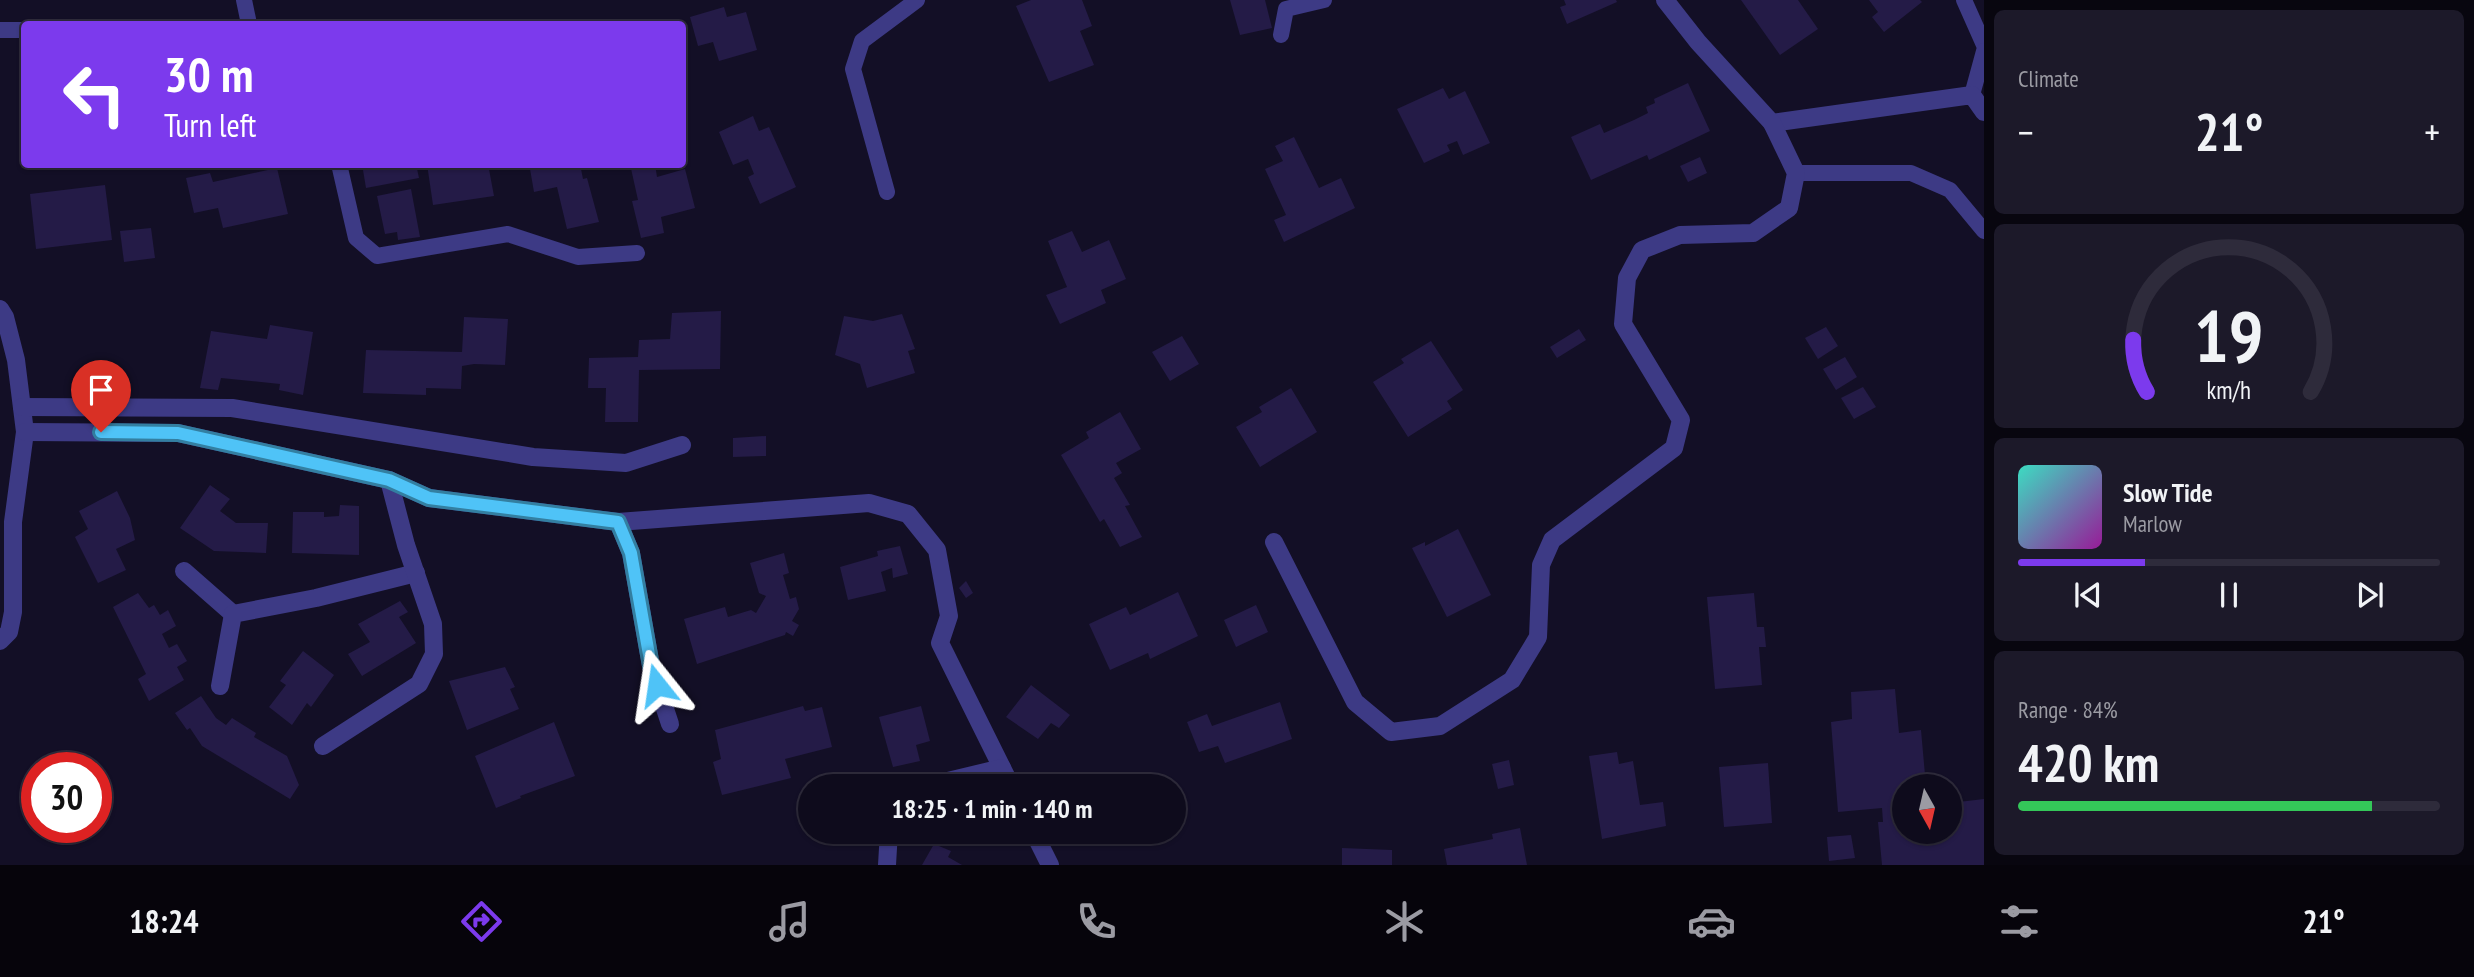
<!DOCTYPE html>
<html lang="en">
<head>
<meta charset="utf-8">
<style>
  body { margin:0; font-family:"PT Sans Narrow",sans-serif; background:#1c1929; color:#f1f3f6; height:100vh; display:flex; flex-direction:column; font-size:26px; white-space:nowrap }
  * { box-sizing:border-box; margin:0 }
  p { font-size:23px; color:#9b9ba3 }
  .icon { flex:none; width:38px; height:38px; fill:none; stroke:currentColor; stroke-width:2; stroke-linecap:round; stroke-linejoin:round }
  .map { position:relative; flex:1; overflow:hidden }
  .panel { display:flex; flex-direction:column; gap:10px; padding:10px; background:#08060f; width:490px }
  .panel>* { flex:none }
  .top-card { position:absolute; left:21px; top:21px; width:665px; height:147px; border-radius:7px; box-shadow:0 2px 5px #0004,0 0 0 2px #2e2b3b; background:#7c3aed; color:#fff; overflow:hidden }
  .needle { width:46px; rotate:172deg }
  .fabs { position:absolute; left:1892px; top:774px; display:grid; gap:14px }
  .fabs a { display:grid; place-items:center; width:70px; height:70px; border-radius:50%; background:#0e0b1c; box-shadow:0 2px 5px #0004,0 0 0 2px #2e2b3b; font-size:35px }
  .speed { position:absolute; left:21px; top:752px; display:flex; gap:14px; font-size:35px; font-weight:700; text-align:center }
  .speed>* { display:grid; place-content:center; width:91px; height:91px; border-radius:50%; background:#0e0b1c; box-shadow:0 2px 5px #0004,0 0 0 2px #2e2b3b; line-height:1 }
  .speed .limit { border:10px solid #d22; background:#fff; color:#111 }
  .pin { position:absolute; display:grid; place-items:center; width:60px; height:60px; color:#fff; margin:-72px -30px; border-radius:50% 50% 50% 0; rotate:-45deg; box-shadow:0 0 7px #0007 }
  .pin .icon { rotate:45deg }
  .me { position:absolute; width:77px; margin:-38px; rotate:345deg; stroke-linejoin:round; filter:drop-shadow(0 0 5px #0008) }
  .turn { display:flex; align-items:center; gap:24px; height:147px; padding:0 28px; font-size:32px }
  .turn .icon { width:91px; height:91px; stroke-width:2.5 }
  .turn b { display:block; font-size:49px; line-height:60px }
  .big { font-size:52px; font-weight:700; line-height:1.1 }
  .panel .widget { flex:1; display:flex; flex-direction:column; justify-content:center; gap:10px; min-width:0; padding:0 24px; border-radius:10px; background:#1c1929 }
  .panel .dial { align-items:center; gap:0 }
  .dial svg { height:182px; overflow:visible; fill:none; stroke:#2e2b3b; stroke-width:7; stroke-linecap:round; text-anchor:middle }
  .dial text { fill:#f1f3f6; stroke:none }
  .song { display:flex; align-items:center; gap:21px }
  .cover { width:84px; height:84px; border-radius:10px; background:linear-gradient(135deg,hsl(170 70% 55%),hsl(300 70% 35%)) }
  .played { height:7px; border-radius:4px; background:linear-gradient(90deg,#7c3aed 30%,#2e2b3b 30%) }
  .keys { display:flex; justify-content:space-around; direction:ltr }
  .heat { display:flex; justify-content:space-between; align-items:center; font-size:38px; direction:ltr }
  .charge { height:10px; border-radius:5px; background:linear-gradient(90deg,#34c759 84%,#2e2b3b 0) }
  .trip { position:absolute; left:798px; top:774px; width:388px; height:70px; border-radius:35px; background:#0e0b1c; box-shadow:0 2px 5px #0004,0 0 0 2px #2e2b3b; font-weight:700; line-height:70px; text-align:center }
  .tab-bar { display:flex; height:112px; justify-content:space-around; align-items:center; background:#06040b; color:#9b9ba3 }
  .tab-bar .icon { width:49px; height:49px }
  .tab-bar .on { color:#7c3aed }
  .tab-bar b { font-size:32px; color:#f1f3f6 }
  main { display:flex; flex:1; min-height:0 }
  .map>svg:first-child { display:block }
  .building { fill:#241b47 }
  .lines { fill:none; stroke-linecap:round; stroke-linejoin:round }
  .service { stroke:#3d3a85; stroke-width:16 }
  .minor { stroke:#3d3a85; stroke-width:18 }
  .route-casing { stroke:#337fa1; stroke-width:18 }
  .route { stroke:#4fc3f7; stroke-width:12 }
</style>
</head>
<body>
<main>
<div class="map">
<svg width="1984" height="865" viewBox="0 0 1984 865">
  <rect width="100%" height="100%" fill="#130f26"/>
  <g class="building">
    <path d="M1031,0H1082L1092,26L1080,31L1094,65L1049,82L1016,6Z"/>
    <path d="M1230,0H1265L1272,28L1240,35Z"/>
    <path d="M1564,0H1616L1617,2L1567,24L1560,7L1566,5Z"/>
    <path d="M1741,0H1798L1818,29L1780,55Z"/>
    <path d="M1869,0H1920L1922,2L1884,32L1872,17L1878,12Z"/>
    <path d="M724,7L727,17L746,12L757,50L719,61L713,42L698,46L690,17Z"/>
    <path d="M1688,83L1710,131L1649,160L1647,155L1591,180L1571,137L1600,124L1604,133L1634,120L1648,113L1646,107L1655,103L1654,99Z"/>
    <path d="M1443,88L1449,99L1465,91L1490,143L1463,155L1457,141L1447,145L1450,151L1424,163L1397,109Z"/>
    <path d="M753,116L759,131L769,127L796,187L760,204L748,177L754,174L748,159L733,165L719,132Z"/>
    <path d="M1294,137L1319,188L1341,178L1355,208L1284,242L1274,220L1286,215L1265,169L1283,161L1275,146Z"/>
    <path d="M1700,157L1707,173L1688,182L1680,166Z"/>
    <path d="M362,164H416L419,178L366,188Z"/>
    <path d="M427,164H488L494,196L433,205Z"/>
    <path d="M527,164H580L583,179L587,178L599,222L567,229L557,187L534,192L530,169L528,170Z"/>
    <path d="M630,164H655L657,177L685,169L695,208L661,217L664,233L641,238L632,201L638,200Z"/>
    <path d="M277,168L288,214L223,228L218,208L194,213L186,178L210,173L213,182Z"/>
    <path d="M105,185L112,240L36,249L30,194Z"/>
    <path d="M411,189L420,237L398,240L397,232L385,234L377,196Z"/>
    <path d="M151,228L155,258L124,262L120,231Z"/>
    <path d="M1072,231L1082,252L1109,240L1126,279L1101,290L1106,303L1060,324L1046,295L1067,287L1048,241Z"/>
    <path d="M721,311L720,369L639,370L638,422H605L606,388H588L589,358L638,357L639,340L670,339L672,313Z"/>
    <path d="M902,314L915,349L908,351L915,373L867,388L860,364L835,355L844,316L873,321Z"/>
    <path d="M464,317L508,319L505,365L474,364L462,366L461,389L426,388V395L363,393L366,350L462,352Z"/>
    <path d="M270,325L313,332L303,395L279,390L280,384L221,378L218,390L200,388L211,331L267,339Z"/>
    <path d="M1826,327L1838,346L1818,359L1805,338Z"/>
    <path d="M1579,329L1586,340L1557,358L1550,347Z"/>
    <path d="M1182,336L1199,364L1170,381L1152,352Z"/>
    <path d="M1431,341L1463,390L1447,401L1452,409L1408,437L1373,382L1404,363L1401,359Z"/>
    <path d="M1845,357L1857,377L1836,390L1823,369Z"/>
    <path d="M1863,387L1876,407L1854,419L1841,398Z"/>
    <path d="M1291,388L1317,432L1260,467L1236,427L1262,412L1259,407Z"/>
    <path d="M1120,412L1141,449L1116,463L1122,473L1114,478L1130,505L1125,506L1142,537L1120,547L1104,519L1100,522L1061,455L1089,438L1086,432Z"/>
    <path d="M766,436V456L733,457V438Z"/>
    <path d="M210,485L230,499L220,511L236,523H268L266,553L214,551L180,528Z"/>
    <path d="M117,491L130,518L135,540L116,549L126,570L98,583L75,537L88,529L79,511Z"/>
    <path d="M340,505L359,506V555L292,553L293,512H324V517L339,516Z"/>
    <path d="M1458,529L1491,595L1447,617L1412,548L1425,542V546Z"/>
    <path d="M900,546L908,574L893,578L892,568L881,572L886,591L848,600L840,567L878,556L877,551Z"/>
    <path d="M784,553L789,573L783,575L790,599L796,597L799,609L792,621L799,625L793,636L786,632L785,635L697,664L684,619L725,607L728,617L751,610L756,613L766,596L759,593L750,563Z"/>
    <path d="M966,581L973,593L966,598L959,588Z"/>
    <path d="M1178,592L1198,636L1150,659L1148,653L1110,670L1089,624L1126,607L1130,615Z"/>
    <path d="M138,593L149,608L154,605L160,615L168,610L176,626L162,634L169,648L177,644L187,661L177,667L184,680L149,701L138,679L146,674L113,607Z"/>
    <path d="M1754,593L1757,627H1764L1766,647H1759L1762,685L1715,689L1707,597Z"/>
    <path d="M400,601L408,612L399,617L416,643L362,676L348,654L370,642L358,624Z"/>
    <path d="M1256,605L1268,632L1236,647L1224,620Z"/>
    <path d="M303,651L334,675L311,707L307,703L292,725L269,707L286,685L280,681Z"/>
    <path d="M505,667L515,687L510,689L519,709L467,730L449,681Z"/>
    <path d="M1031,685L1070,715L1059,728L1051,723L1038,739L1006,717Z"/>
    <path d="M1895,689L1899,733L1921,730L1926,786H1904V831H1950V803L1984,799V865H1882L1878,822H1883L1882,808L1838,812L1831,722L1852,719L1851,692Z"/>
    <path d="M201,696L216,718L226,725L232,718L256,733L254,737L287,756L299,785L290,799L202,746L190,728L187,730L175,713Z"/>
    <path d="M1280,702L1292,739L1225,763L1218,746L1199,752L1187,722L1207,714L1212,726Z"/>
    <path d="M803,706L805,711L822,707L832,747L785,759L791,778L722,795L713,762L721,759L715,730Z"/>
    <path d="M921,706L930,741L916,745L920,761L893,767L879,717Z"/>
    <path d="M554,722L575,776L520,796L521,798L496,808L475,756Z"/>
    <path d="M1617,752L1619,764L1633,761L1640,805L1663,802L1666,826L1602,839L1589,756Z"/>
    <path d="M1509,760L1514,785L1498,789L1492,764Z"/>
    <path d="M1768,763L1772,823L1724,827L1719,767Z"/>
    <path d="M1520,828L1527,865H1447L1444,849L1493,839L1492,834Z"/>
    <path d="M1085,831H1114L1115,836L1088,844Z"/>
    <path d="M1851,835L1855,858L1829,861L1827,837Z"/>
    <path d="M934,844L951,851L948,857L962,865H922Z"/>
    <path d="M1342,848L1392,850V865H1342Z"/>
  </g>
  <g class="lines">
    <g class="service">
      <path d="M244,0L249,24"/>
      <path d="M1964,0L1984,45"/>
      <path d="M0,30H24"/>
      <path d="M1281,35L1286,9L1324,0"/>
      <path d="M1972,95L1984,51"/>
      <path d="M339,164L356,238L377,256L508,234L578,257L637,253"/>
      <path d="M1796,173H1911L1950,190L1984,231"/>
      <path d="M887,192L853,69L862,41L917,0"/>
    </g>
    <g class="minor">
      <path d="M1772,123L1972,95L1984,112"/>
      <path d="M0,309L5,317L16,360L25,432L13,522V612L9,632L0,641"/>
      <path d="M22,407L232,408L533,457L626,463L682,445"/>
      <path d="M25,432L178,433L389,480L429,498L618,522L869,503L908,514L937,550L949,616L940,643L1011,786"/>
      <path d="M618,522L631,553L651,666L670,724"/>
      <path d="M1274,542L1355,702L1391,732L1440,726L1512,680L1538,637L1541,565L1552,540L1674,448L1681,420L1623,324L1627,278L1642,250L1680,235L1753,233L1789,208L1796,173L1772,123L1698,42L1665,0"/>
      <path d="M184,571L233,614"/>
      <path d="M220,686L233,614L316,598L416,573"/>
      <path d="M323,746L419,684L434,654L433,624L406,545L389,480"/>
      <path d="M927,786L1002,768"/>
      <path d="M1033,831L1050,865"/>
      <path d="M887,865L889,831"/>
    </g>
  </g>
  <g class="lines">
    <g class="route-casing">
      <path id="route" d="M101,432L178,433L389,480L429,498L618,522L631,553L651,666L657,685"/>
    </g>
    <use href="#route" class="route"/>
  </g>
</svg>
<div class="fabs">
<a><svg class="needle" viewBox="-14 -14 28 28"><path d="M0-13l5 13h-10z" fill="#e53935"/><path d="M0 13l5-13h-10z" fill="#9b9ba3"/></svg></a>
</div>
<div class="speed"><div class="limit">30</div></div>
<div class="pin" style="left:101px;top:432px;background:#d93025"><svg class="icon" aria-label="arrive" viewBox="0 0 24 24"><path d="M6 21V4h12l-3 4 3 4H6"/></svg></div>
<svg class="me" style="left:657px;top:685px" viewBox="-20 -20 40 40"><path d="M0-17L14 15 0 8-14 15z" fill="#4fc3f7" stroke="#fff" stroke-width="4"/></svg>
<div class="trip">18:25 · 1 min · 140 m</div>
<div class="top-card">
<div class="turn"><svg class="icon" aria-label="left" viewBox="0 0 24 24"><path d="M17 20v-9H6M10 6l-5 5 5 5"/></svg><div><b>30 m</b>Turn left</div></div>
</div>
</div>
<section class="panel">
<div class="widget"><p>Climate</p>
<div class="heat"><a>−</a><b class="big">21°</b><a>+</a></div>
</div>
<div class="widget dial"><svg viewBox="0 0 100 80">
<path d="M14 69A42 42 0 1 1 86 69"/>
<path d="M14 69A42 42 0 0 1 8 46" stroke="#7c3aed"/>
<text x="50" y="56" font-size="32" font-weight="700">19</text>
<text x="50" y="72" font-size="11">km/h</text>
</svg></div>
<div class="widget">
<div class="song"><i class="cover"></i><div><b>Slow Tide</b><p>Marlow</p></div></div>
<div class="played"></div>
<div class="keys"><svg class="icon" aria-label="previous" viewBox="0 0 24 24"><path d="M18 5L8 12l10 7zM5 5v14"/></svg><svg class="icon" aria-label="pause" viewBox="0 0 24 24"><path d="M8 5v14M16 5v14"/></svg><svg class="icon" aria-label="next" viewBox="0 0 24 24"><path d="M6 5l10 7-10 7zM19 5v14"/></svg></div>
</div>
<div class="widget"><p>Range · 84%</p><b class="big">420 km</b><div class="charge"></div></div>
</section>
</main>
<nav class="tab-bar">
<b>18:24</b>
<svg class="icon on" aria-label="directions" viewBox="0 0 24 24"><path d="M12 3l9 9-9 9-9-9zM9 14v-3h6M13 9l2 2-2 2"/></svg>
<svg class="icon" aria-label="music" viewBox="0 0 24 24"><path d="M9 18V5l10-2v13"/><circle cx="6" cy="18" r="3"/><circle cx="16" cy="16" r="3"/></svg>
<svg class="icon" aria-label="phone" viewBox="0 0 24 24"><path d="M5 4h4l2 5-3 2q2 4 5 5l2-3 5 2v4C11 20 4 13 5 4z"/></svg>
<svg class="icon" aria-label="climate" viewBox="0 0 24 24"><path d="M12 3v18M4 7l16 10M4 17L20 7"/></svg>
<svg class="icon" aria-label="car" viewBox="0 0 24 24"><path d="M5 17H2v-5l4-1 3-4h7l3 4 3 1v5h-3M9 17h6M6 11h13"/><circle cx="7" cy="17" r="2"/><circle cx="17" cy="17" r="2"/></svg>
<svg class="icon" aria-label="filters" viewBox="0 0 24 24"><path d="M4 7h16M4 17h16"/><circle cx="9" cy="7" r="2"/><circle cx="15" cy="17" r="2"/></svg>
<b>21°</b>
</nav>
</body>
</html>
